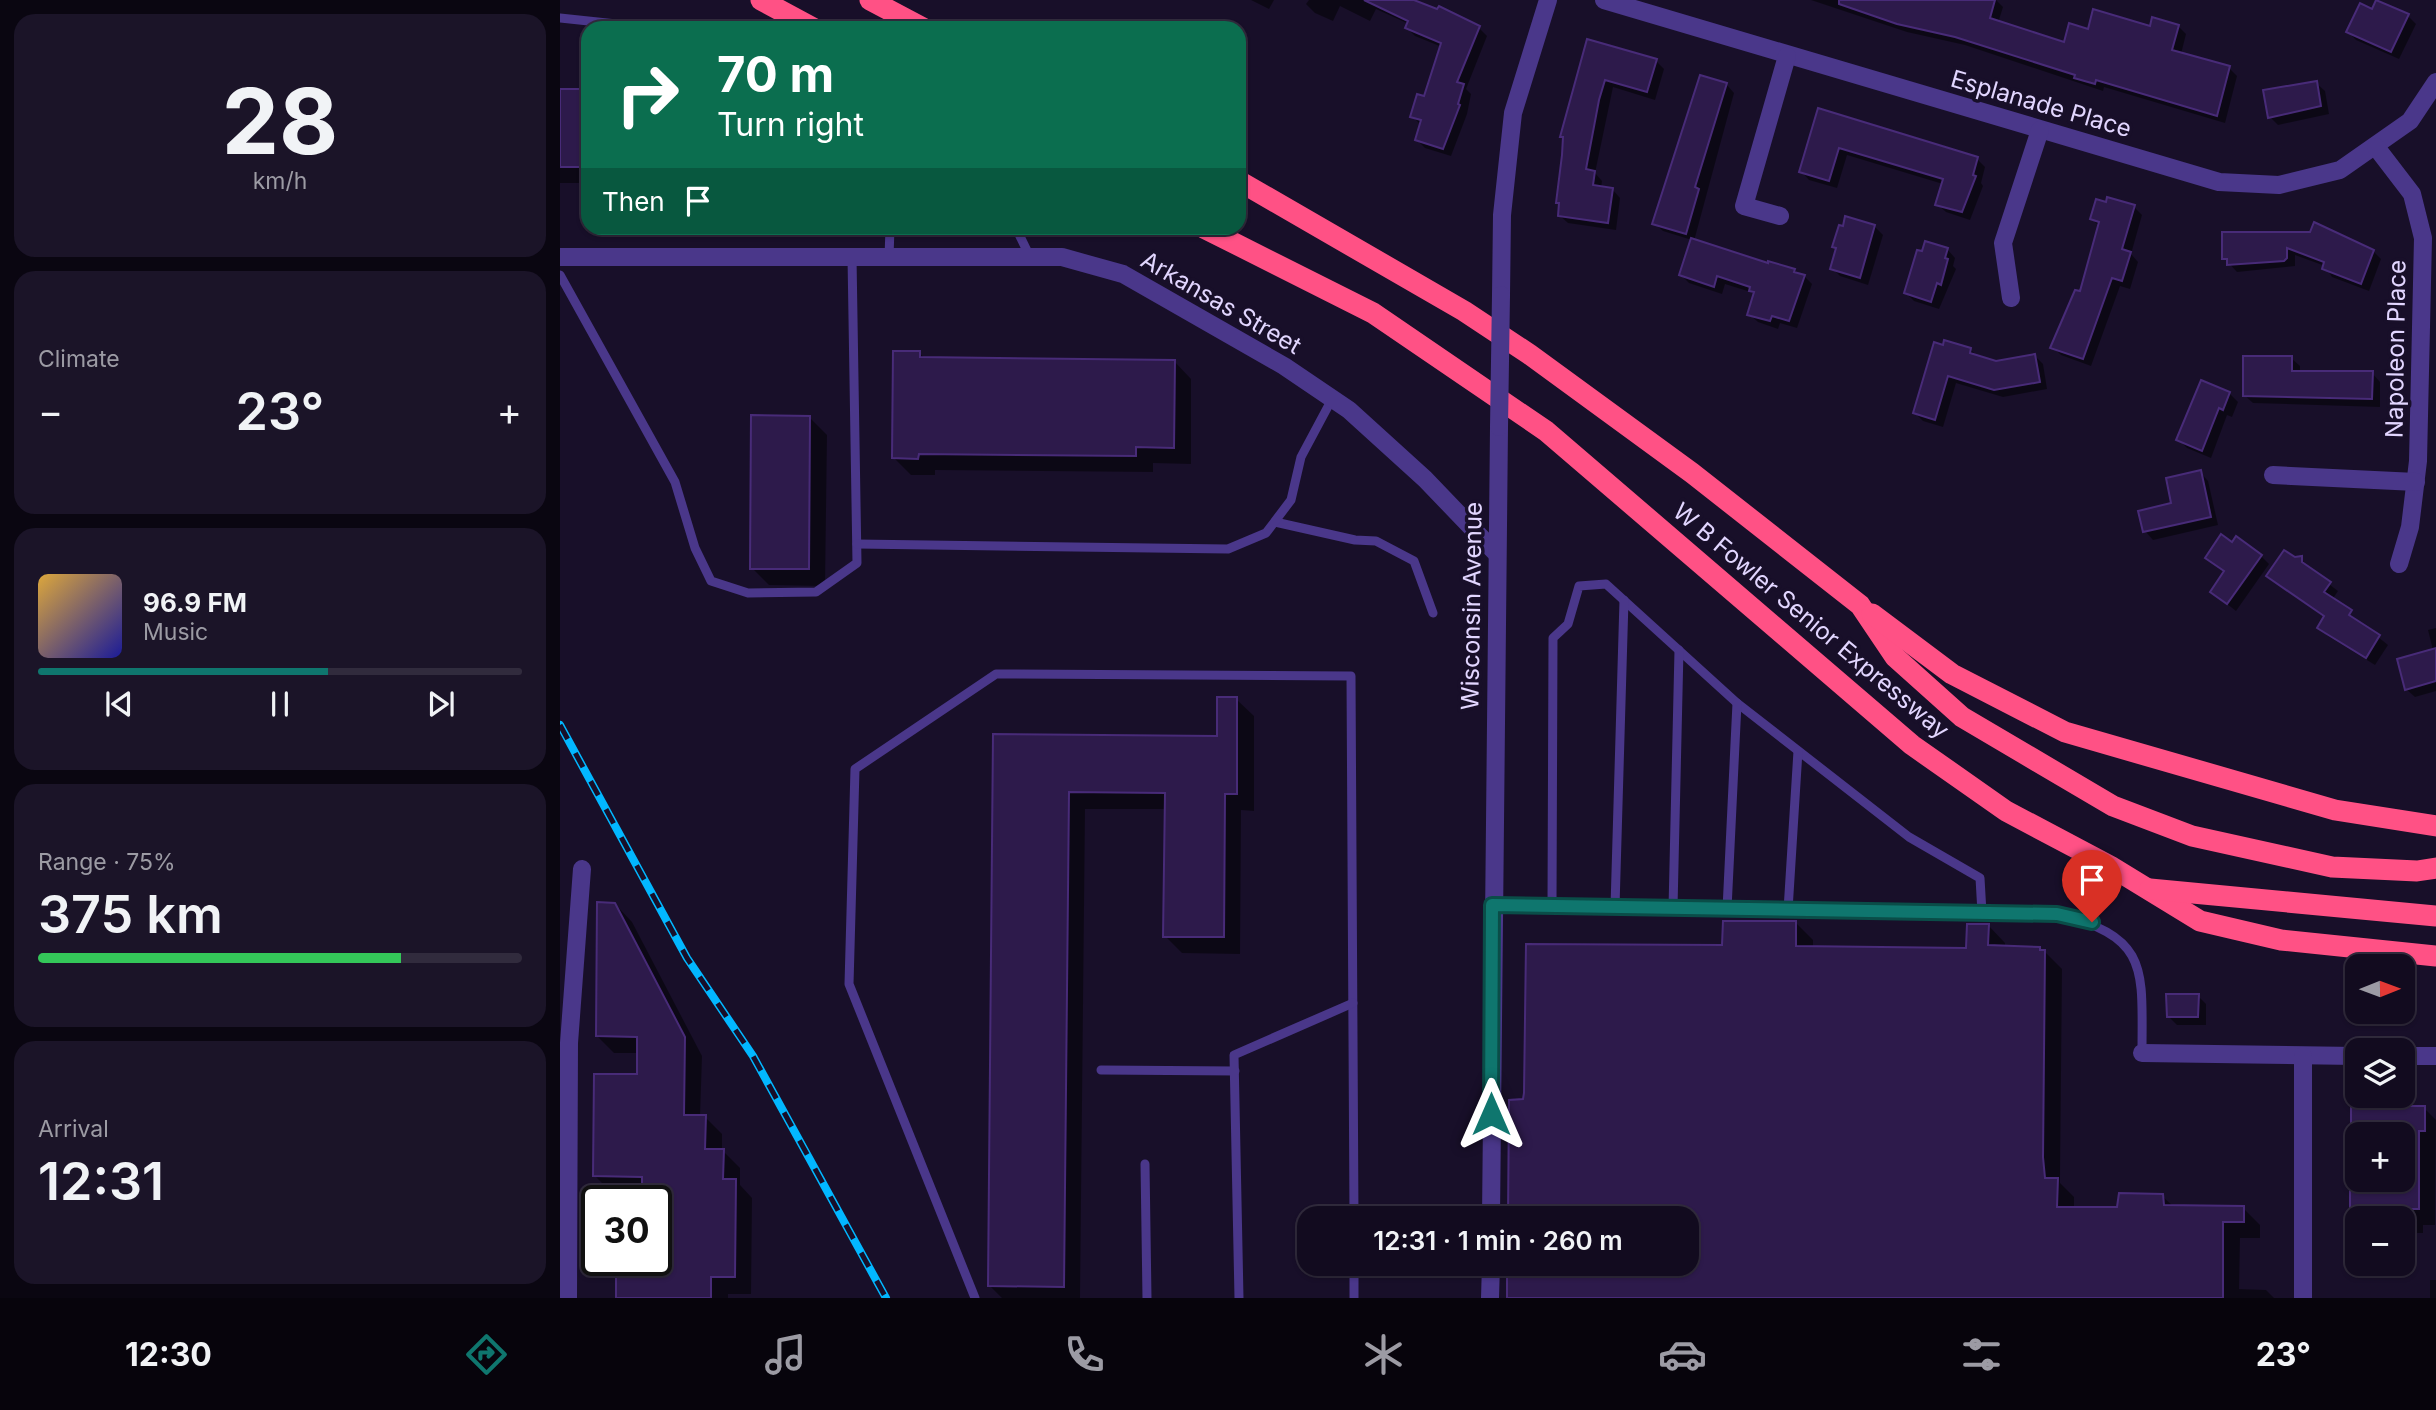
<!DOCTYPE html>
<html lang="en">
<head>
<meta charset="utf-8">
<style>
  body { margin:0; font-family:Inter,sans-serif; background:#1b1428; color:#f1f3f6; height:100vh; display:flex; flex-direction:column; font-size:26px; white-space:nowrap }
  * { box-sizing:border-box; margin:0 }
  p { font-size:23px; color:#9c9ba4 }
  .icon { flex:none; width:38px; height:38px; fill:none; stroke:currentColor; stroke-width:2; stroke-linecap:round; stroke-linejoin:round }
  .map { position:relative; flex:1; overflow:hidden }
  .panel { display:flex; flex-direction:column; gap:14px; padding:14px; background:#0a0611; width:560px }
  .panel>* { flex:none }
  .banner { position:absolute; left:21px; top:21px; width:665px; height:214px; border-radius:21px; box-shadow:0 2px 5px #0004,0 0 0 2px #312b3d; background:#0b6e4f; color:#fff; overflow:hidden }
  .needle { width:46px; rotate:89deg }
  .controls { position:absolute; left:1785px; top:954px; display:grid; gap:14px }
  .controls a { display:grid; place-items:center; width:70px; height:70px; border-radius:14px; background:#120b1f; box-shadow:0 2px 5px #0004,0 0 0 2px #312b3d; font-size:35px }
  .speed { position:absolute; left:21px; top:1185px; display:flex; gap:14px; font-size:35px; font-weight:700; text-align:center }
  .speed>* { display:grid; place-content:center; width:91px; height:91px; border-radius:50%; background:#120b1f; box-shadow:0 2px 5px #0004,0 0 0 2px #312b3d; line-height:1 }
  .speed .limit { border:4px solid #111; border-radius:10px; background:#fff; color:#111 }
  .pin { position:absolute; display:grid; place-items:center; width:60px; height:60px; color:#fff; margin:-72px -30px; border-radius:50% 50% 50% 0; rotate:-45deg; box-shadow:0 0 7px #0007 }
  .pin .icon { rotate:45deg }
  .me { position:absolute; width:77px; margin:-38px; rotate:0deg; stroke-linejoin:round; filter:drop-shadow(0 0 5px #0008) }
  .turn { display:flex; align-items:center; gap:24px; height:147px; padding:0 21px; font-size:32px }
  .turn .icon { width:91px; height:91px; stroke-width:2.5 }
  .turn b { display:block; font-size:49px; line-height:60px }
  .then { display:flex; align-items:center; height:66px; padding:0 21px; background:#0003; gap:14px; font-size:26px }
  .big { font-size:52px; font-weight:600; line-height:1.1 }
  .panel .tile { flex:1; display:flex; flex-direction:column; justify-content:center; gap:10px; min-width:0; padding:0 24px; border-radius:21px; background:#1b1428 }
  .panel .dial { align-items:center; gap:0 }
  .dial b { font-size:91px; line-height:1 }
  .song { display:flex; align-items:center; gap:21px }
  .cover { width:84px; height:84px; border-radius:10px; background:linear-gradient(135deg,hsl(40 70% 55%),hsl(240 70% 35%)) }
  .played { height:7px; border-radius:4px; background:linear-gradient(90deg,#0f766e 60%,#312b3d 60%) }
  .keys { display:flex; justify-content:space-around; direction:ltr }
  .heat { display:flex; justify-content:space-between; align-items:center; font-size:38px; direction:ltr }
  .charge { height:10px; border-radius:5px; background:linear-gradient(90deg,#34c759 75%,#312b3d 0) }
  .trip { position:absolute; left:737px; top:1206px; width:402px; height:70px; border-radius:21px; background:#120b1f; box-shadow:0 2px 5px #0004,0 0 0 2px #312b3d; font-weight:600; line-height:70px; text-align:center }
  .dock { display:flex; height:112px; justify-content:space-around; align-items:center; background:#07040c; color:#9c9ba4 }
  .dock .icon { width:49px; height:49px }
  .dock .on { color:#0f766e }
  .dock b { font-size:32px; color:#f1f3f6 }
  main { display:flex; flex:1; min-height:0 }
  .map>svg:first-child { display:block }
  .shadow { fill:#0007; fill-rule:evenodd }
  .building { fill:#2d1a4b; stroke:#482b78; stroke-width:2 }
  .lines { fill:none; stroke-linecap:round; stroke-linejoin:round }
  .lane { stroke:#4a378a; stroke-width:9 }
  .street { stroke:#4a378a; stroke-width:18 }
  .highway { stroke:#ff5185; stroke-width:21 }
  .rail-casing { stroke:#02b7ff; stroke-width:8 }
  .rail { stroke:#180f29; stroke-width:5; stroke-dasharray:16; stroke-linecap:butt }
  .street-bridge { stroke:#4a378a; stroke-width:18 }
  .route-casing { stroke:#0a4d48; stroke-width:18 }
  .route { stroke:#0f766e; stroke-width:12 }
  .labels { text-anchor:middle; stroke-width:7; stroke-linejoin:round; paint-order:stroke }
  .street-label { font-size:24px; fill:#e2d6ff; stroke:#180f29 }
</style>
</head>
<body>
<main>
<section class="panel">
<div class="tile dial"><b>28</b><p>km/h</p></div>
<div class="tile"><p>Climate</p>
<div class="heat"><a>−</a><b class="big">23°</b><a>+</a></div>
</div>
<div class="tile">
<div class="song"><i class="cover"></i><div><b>96.9 FM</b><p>Music</p></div></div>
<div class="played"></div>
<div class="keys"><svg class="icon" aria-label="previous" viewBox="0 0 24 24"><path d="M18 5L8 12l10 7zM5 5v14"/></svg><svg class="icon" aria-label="pause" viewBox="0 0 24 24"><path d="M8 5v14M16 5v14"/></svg><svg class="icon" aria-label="next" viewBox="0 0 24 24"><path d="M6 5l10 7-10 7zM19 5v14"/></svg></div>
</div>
<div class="tile"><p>Range · 75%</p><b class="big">375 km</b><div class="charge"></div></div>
<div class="tile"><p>Arrival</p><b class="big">12:31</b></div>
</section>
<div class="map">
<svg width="1876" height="1298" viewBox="0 0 1876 1298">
  <rect width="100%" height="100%" fill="#180f29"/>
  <g class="shadow">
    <path d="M691,0H714L709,9Z"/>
    <path d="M749,0H850L919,28L927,36L906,89L911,94L907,114L891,156L865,148L857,140L861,125L852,116L865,98L882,47L855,36L847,28L849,24L816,9L810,21L780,6L773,21L755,13L746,4Z"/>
    <path d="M1251,0H1436L1443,7L1438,23L1505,44L1529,31L1618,26L1626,34L1621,54L1669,68L1677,76L1665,123L1544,87L1543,91L1405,45L1347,32Z"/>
    <path d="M1848,16L1856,24L1839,59L1796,40L1788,32Z"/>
    <path d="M1029,41L1096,61L1104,69L1095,100L1053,87L1035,173L1042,181L1041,188L1052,189L1060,198L1056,230L1008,223L999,215L1001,206L997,203Z"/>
    <path d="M1756,83L1765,91L1769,114L1718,125L1710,117Z"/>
    <path d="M1166,84L1174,93L1134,241L1209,266L1234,270L1244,276L1252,284L1237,328L1220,323L1218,329L1198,322L1189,314L1194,293L1165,284L1162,294L1129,283L1121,275L1132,240L1103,231L1094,223Z"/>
    <rect x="0" y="91" width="28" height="92"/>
    <path d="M1259,110L1417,159L1425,167L1421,183L1423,186L1410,220L1386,212L1377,204L1383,184L1287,155L1277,188L1249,180L1241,171Z"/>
    <path d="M1574,207L1582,215L1571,254L1578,262L1570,289L1560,286L1531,366L1501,355L1493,347L1521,294L1540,227L1532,219Z"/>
    <path d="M1314,226L1323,235L1308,285L1280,276L1272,268L1280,227Z"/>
    <path d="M1664,234L1813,251L1821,259L1809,291L1772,277L1765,266L1735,255V266L1677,272L1664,258Z"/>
    <path d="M1387,249L1395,258L1393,266L1396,269L1379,309L1354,301L1346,293Z"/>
    <path d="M1410,349L1419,358L1436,363L1475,356L1483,364L1487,389L1443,397L1396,383L1383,427L1363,421L1355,413Z"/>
    <path d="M360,353L365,359L614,361L631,379V464L593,463V472L375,470V475H351L334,458Z"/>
    <path d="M1731,358L1740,366V373H1812L1820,382V407L1693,403L1684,395Z"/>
    <path d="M1642,382L1670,394L1678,402L1672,417L1667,415L1651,458L1627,448L1619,440Z"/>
    <path d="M249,417L267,435L265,586L209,585L192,568Z"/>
    <path d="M1640,472L1648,481L1658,525L1593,540L1585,531Z"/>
    <path d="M1673,544L1701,556L1709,564L1676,611L1652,592L1665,573L1647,557Z"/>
    <path d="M1741,558L1749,569L1778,591L1772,600L1828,645L1815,665L1768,636L1759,627L1765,618L1708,576Z"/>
    <path d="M1876,628V691L1855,697L1846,689L1873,650L1868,630Z"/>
    <path d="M676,699L694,716V811L681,810L680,954L622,953L605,936L606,809H525L520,1298H442L430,1286L435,736L658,738Z"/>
    <path d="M55,904L72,922L142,1056L140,1117H145L162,1134V1150L180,1168V1185L192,1198L191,1294H168V1298H57L83,1260H96V1200H84V1193H52L35,1176L79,1076V1053H54L37,1036Z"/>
    <path d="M1236,923L1253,940V948L1408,950L1428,925L1445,943V948H1479L1485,952L1502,969L1500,1176V1183L1514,1197V1209L1558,1208L1602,1196L1613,1206L1683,1208L1700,1225V1238H1680L1679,1289L1706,1290L1714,1298H948L949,1264H1127V1218H949L965,1101L1164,947Z"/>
    <path d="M1638,996L1646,1004V1025H1617L1608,1016Z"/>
    <path d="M1792,1108H1864L1876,1120L1875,1225H1863V1233H1844L1843,1218H1803L1792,1207ZM1797,1134H1843V1180H1797Z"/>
    <rect x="1870" y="1280" width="6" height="18"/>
  </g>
  <g class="building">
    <path d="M804,0H854L877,9L879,6L920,26L897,82L904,84L898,104L900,105L883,149L855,140L861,120L850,117L857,94L864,96L881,43L845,28L848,21Z"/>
    <path d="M1279,0H1435L1430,18L1504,42L1509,23L1528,29L1533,9L1590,26L1592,17L1619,25L1612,50L1670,66L1657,116L1536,80L1535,84L1514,78L1515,75L1395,37L1337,24L1279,4Z"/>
    <path d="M1816,0L1849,14L1831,52L1786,32L1800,3L1812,9Z"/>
    <path d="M1027,39L1097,59L1087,92L1045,80L1039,100L1026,169L1035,171L1033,185L1053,188L1048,223L998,216L999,203H996L1002,155L1003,137H1000Z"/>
    <path d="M1140,75L1167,83L1135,187L1139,189L1126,234L1092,224Z"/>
    <path d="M1757,81L1761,106L1708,118L1703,90Z"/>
    <rect x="0" y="89" width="28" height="78"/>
    <path d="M1258,108L1418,157L1413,175L1416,176L1402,212L1375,205L1383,179L1279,148L1269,181L1239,172Z"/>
    <path d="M1547,197L1575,205L1562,249L1571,252L1562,281L1552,278L1523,359L1490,348L1515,290L1520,291L1539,222L1530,219L1536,199L1546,202Z"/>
    <path d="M1285,216L1315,225L1300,278L1270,269L1276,248L1272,247L1279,225L1283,226Z"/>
    <path d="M1754,222L1814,250L1801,284L1762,269L1764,262L1727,248V258L1724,261L1667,265V259H1662V232H1750Z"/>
    <path d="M1131,238L1208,263V261L1235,269L1234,272L1245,275L1229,321L1212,316L1210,321L1187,315L1194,292L1189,291L1190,287L1157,276L1154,287L1119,275Z"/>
    <path d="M1365,241L1388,248L1385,258L1388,259L1381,285L1377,283L1371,302L1344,293L1357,250L1362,251Z"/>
    <path d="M1384,340L1411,348L1410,353L1436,361L1475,354L1480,382L1434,390L1388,376L1375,420L1353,413L1374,342L1383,345Z"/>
    <path d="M333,351H360V357L615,360L614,448L576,447V456L359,454L358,459L332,458Z"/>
    <path d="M1683,356H1732V371H1813L1812,399L1683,396Z"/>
    <path d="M1641,380L1670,392L1663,410L1659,408L1642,451L1616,440Z"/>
    <path d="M191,415L250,416L249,569H190Z"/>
    <path d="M1641,470L1651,517L1583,532L1578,511L1611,503L1606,478Z"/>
    <path d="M1661,534L1672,542L1676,536L1702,555L1667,604L1650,592L1664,571L1645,558Z"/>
    <path d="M1724,550L1735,557L1742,556V562L1771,582L1764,592L1792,610L1789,615L1820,635L1806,658L1757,628L1764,616L1706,576Z"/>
    <path d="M1876,648V681L1845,690L1837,659Z"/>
    <path d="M657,697H677V794H665L664,937H603L605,793L509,792L504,1287L428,1286L433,734L657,736Z"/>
    <path d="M37,902L55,903L125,1037L124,1115H146L145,1149H164L163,1179H176L175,1277H151V1298H56V1262L96,1260V1200H82V1177L33,1176L34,1074H77V1037L36,1036Z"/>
    <path d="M1163,921H1236V946L1406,948L1407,924H1429L1428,945L1480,947V950H1485L1483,1157L1485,1178H1498L1497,1207H1557L1559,1193L1603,1194L1604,1205L1684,1206V1222H1663V1298H947V1264H1127V1218H948L949,1100L963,1099L964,1093L966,944L1162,945Z"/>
    <path d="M1606,994H1639L1638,1017H1607Z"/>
    <path d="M1791,1106H1865V1131H1859V1209H1847V1217H1825L1826,1208H1790V1180H1843V1134H1791Z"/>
  </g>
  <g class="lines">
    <g class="lane">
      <path d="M0,18L94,28"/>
      <path d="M456,228L470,257"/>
      <path d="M329,257L330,228"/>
      <path d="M0,275L115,482L135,548L151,581L188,593L256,592L297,563L292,257"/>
      <path d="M715,522L795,540L816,541L854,561L873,613"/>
      <path d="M297,544L668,549L706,533L731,500L741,457L772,399"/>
      <path d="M932,905L1497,914C1590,937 1582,969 1582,1053"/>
      <path d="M992,906L993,638L1008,624L1019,586L1046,584L1177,703L1349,837L1420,878L1422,913"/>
      <path d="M1055,907L1064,600"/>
      <path d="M1113,908L1119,650"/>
      <path d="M1167,909L1177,703"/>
      <path d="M1228,910L1238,751"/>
      <path d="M541,1070L675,1071"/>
      <path d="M585,1164L587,1298"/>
      <path d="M794,1264V1298"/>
      <path d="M415,1298L289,984L295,769L436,674L791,676L794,1218"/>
      <path d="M679,1298L674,1055L793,1003"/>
    </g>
    <g class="street">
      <path d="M1044,0L1659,182L1719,185L1780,170L1850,121L1876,82"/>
      <path d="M1816,147L1852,194L1863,238L1858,461L1850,527L1839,564"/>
      <path d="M1220,216L1184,206L1227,56"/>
      <path d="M0,257H502L563,274L724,366L789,410L865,479L937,554"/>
      <path d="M941,295L942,215L953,113L988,0"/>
      <path d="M1451,298L1443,243L1480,130"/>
      <path d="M1713,475L1856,482"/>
      <path d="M1582,1053L1797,1056"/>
      <path d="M1843,1056H1876"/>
      <path d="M931,1218L939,427"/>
      <path d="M8,1298L9,1043L22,869"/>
      <path d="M930,1298L931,1264"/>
      <path d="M1743,1298V1056"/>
    </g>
    <g class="highway">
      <path d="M201,0L253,28"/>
      <path d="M310,0L363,28"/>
      <path d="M679,181L904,311L969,354L1132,473L1300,605L1335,657L1402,717L1553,806L1632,836L1772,867L1857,871L1876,868"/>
      <path d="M644,228L813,313L986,431L1352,745L1446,811L1550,866L1640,921L1721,940L1876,956"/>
      <path d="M1312,614L1392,674L1505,732L1775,810L1876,826"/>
      <path d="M1590,889L1876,916"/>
    </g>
    <g class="rail-casing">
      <path id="rail" d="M0,725L127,958L193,1056L326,1298"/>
    </g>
    <use href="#rail" class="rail"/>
    <path class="street-bridge" d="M939,427L941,295"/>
  </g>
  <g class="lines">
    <g class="route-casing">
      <path id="route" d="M931,1114L932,905L1497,914L1532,922"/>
    </g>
    <use href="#route" class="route"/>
  </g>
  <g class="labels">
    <g class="street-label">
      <text transform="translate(1481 104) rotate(16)" y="8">Esplanade Place</text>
      <text transform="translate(661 303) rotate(30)" y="8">Arkansas Street</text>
      <text transform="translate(1836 349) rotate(-89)" y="8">Napoleon Place</text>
      <text transform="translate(912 606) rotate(-89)" y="8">Wisconsin Avenue</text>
      <text transform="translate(1251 621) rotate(40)" y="8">W B Fowler Senior Expressway</text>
    </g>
  </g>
</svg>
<div class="controls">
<a><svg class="needle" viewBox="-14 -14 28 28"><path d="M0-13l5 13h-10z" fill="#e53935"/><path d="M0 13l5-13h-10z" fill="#9c9ba4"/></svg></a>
<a><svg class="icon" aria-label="layers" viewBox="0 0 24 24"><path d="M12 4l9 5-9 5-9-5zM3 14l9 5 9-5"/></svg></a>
<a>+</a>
<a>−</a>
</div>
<div class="speed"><div class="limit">30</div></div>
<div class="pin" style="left:1532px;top:922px;background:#d93025"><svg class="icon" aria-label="arrive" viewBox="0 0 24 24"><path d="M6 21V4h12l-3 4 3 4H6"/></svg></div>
<svg class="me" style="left:931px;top:1114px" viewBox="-20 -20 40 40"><path d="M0-17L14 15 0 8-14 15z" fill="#0f766e" stroke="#fff" stroke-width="4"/></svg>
<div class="trip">12:31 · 1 min · 260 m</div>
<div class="banner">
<div class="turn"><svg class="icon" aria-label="right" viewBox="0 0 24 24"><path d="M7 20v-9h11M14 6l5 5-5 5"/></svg><div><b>70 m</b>Turn right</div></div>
<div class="then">Then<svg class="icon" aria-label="arrive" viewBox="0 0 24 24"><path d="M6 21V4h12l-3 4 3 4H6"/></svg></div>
</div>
</div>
</main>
<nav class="dock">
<b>12:30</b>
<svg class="icon on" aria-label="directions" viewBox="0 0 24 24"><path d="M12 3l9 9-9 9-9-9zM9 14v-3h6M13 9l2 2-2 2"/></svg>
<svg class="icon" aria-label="music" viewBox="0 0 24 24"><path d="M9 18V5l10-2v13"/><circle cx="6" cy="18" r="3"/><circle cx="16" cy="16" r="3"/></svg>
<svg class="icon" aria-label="phone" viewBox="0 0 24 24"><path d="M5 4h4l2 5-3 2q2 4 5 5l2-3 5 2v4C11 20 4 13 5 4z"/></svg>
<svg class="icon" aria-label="climate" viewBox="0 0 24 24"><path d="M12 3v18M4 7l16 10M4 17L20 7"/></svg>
<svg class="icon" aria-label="car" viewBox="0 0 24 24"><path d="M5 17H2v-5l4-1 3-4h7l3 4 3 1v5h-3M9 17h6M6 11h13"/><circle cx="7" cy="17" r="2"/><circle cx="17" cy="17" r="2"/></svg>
<svg class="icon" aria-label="filters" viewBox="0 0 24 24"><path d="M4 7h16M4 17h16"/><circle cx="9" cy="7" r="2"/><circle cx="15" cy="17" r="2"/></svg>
<b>23°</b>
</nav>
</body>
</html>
